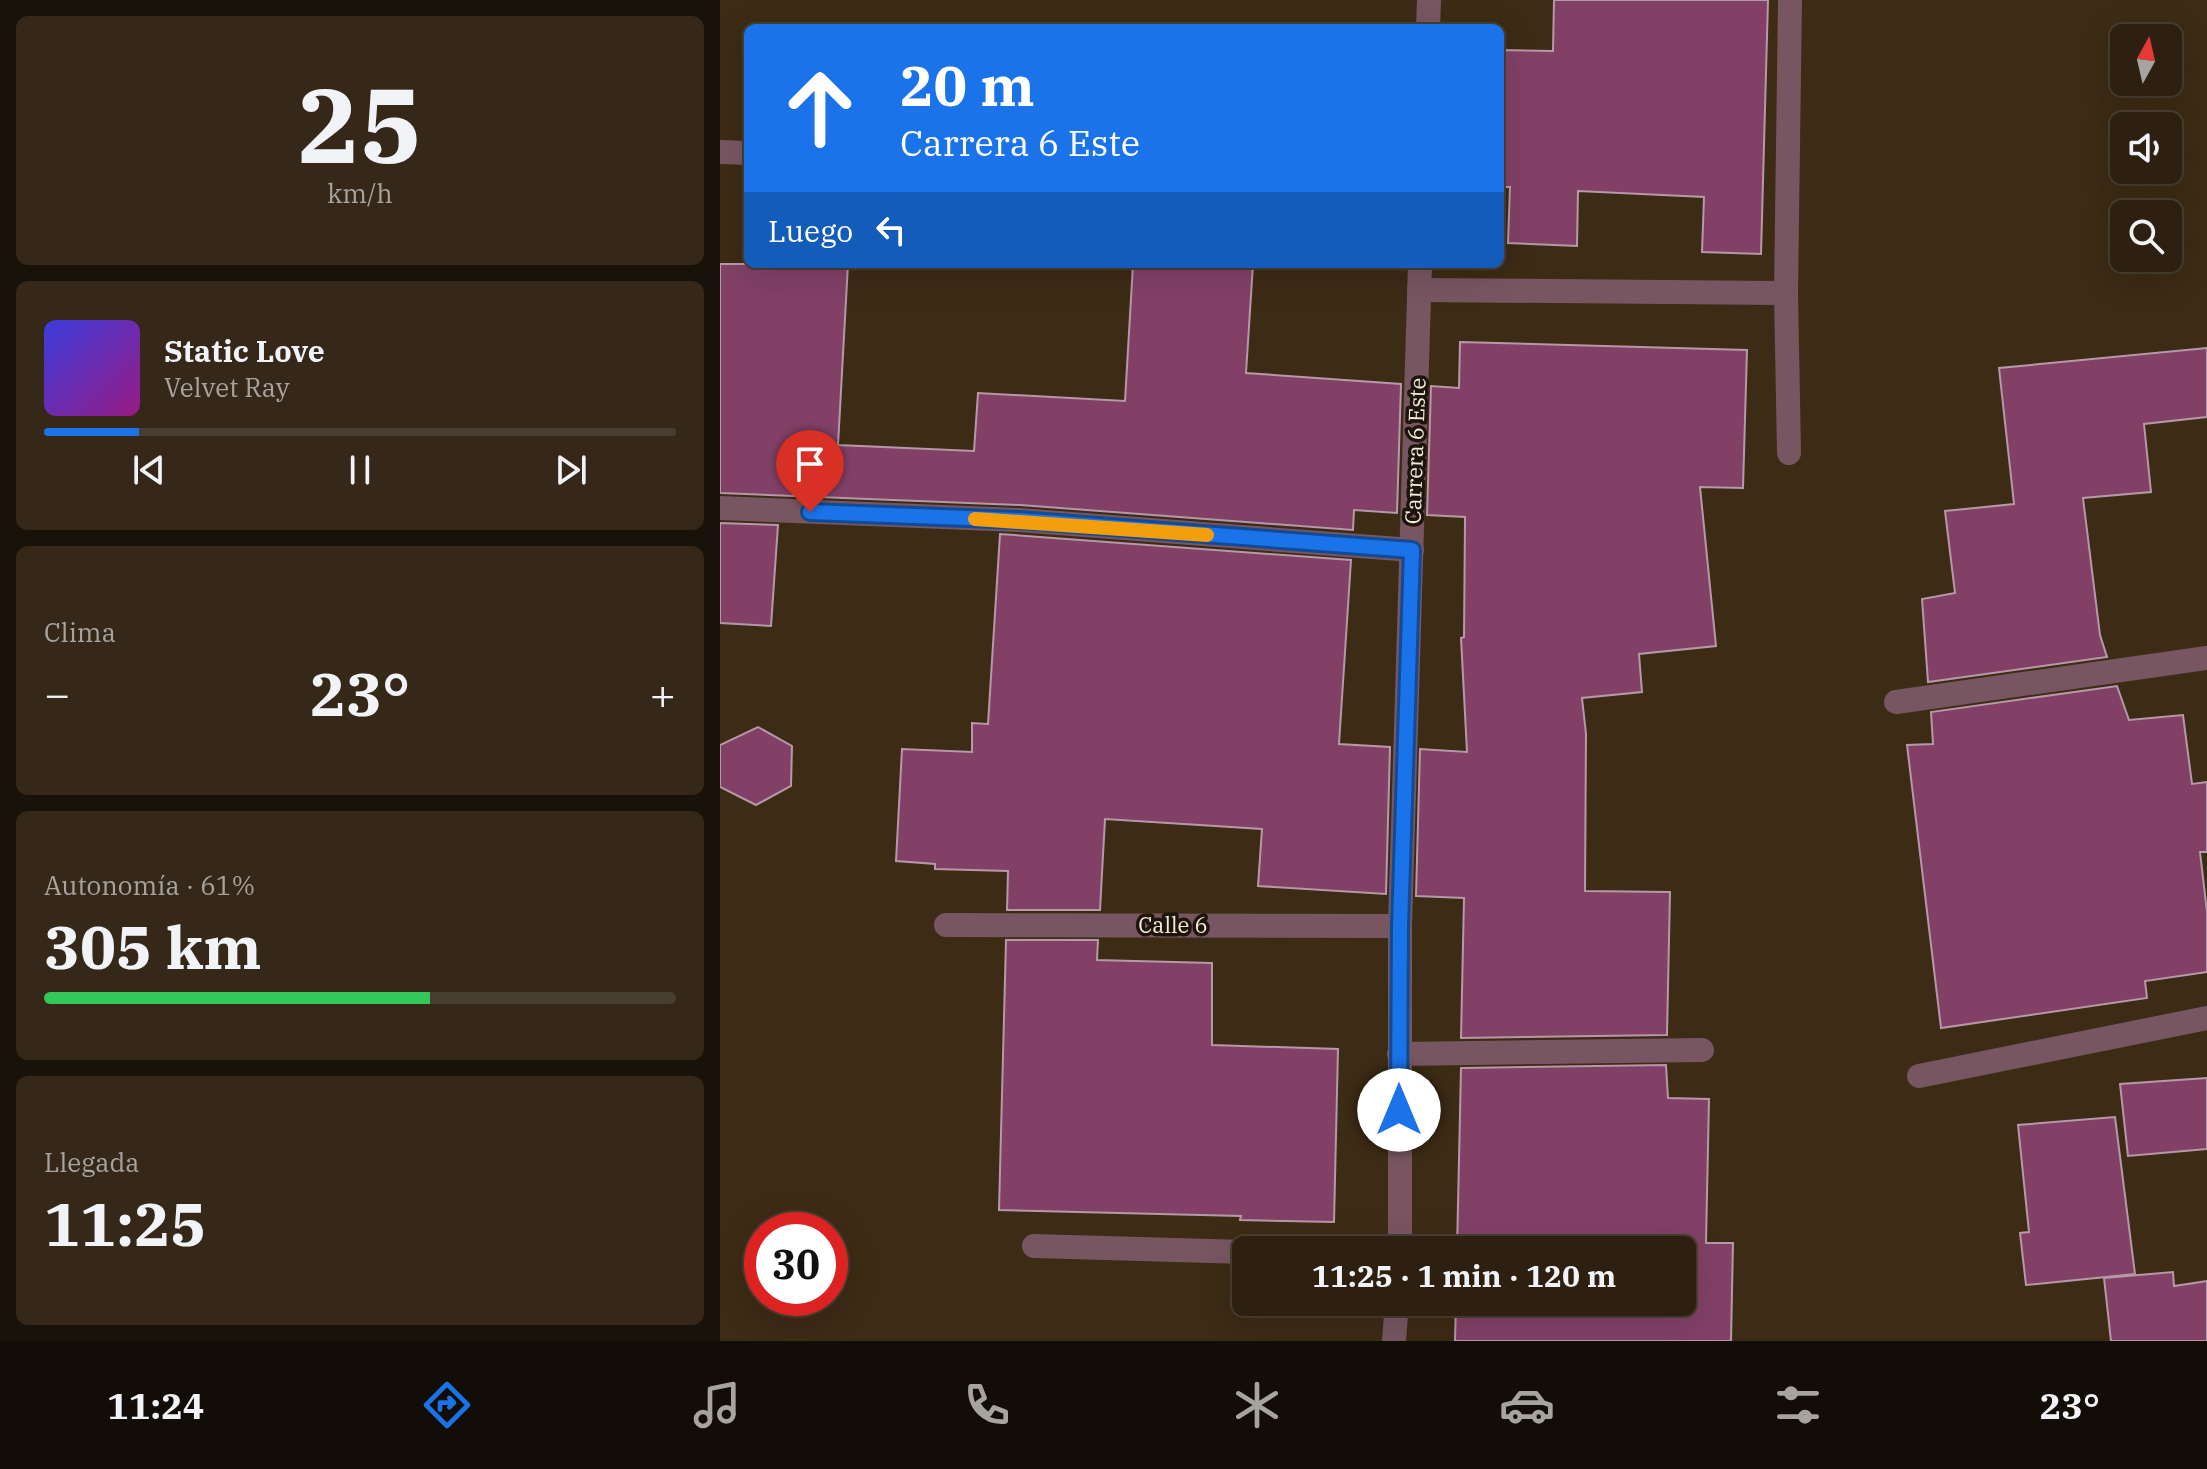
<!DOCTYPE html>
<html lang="es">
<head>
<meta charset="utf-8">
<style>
  body { margin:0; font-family:"IBM Plex Serif",serif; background:#352819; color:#f1f3f6; height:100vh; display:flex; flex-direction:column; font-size:30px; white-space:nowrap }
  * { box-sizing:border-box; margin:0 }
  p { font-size:26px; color:#a7a39f }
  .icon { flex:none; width:44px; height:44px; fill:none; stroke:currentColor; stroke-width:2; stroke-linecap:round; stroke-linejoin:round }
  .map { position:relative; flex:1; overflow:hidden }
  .panel { display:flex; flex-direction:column; gap:16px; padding:16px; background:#191209; width:720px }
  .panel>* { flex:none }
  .top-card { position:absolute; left:24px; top:24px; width:760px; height:244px; border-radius:12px; box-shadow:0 8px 32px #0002,0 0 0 2px #483e30; background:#1a73e8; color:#fff; overflow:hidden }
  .needle { width:52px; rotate:8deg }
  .controls { position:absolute; left:1390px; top:24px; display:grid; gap:16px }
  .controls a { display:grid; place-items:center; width:72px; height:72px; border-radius:12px; background:#2d2010; box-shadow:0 8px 32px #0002,0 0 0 2px #483e30; font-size:40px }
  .speed { position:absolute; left:24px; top:1212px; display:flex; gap:16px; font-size:40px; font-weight:700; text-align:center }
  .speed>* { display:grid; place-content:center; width:104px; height:104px; border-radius:50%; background:#2d2010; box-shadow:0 8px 32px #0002,0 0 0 2px #483e30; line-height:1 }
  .speed .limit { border:12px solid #d22; background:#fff; color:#111 }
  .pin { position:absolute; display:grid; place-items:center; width:68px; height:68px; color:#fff; margin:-82px -34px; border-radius:50% 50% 50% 0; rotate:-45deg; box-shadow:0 0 8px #0007 }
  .pin .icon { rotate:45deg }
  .me { position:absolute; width:88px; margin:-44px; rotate:0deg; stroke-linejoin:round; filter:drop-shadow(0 0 6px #0008) }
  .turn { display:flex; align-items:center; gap:28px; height:168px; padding:0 24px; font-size:36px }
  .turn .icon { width:104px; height:104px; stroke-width:2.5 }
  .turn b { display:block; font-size:56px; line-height:68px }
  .then { display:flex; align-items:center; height:76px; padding:0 24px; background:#0003; gap:16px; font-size:30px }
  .big { font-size:60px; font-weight:700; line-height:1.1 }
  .panel .widget { flex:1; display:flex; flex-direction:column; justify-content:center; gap:12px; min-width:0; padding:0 28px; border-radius:12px; background:#352819 }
  .panel .dial { align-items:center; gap:0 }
  .dial b { font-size:104px; line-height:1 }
  .song { display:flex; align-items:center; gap:24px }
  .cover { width:96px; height:96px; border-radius:12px; background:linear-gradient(135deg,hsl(240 70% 55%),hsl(310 70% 35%)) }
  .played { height:8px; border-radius:4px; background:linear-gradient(90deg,#1a73e8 15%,#483e30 15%) }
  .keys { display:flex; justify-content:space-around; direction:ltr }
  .heat { display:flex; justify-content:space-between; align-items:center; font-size:44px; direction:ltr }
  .charge { height:12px; border-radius:6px; background:linear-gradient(90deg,#34c759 61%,#483e30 0) }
  .trip { position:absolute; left:512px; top:1236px; width:464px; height:80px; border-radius:12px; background:#2d2010; box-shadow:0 8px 32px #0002,0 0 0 2px #483e30; font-weight:700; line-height:80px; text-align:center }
  .dock { display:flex; height:128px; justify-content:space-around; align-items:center; background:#120d06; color:#a7a39f }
  .dock .icon { width:56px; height:56px }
  .dock .selected { color:#1a73e8 }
  .dock b { font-size:36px; color:#f1f3f6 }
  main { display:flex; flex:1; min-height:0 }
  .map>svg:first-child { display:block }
  .building { fill:#824067; stroke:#b798a8; stroke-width:2 }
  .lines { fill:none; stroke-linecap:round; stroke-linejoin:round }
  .street { stroke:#775661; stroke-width:24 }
  .route-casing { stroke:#114b97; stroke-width:20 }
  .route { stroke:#1a73e8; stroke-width:14 }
  .slow { stroke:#f59e0b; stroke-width:14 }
  .labels { text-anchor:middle; stroke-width:7; stroke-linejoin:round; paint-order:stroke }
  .street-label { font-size:22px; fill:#f4e9db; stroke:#1d150c }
</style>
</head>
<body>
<main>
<section class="panel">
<div class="widget dial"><b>25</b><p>km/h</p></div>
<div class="widget">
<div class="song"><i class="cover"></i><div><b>Static Love</b><p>Velvet Ray</p></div></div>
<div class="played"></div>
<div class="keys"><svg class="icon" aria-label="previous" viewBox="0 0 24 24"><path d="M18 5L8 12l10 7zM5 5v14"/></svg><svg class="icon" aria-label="pause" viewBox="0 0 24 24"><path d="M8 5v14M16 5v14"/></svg><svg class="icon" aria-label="next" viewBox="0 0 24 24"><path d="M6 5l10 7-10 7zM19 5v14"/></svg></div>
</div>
<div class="widget"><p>Clima</p>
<div class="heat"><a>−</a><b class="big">23°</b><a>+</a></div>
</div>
<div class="widget"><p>Autonomía · 61%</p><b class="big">305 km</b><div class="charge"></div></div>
<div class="widget"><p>Llegada</p><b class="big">11:25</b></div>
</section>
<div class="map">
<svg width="1487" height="1341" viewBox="0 0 1487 1341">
  <rect width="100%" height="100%" fill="#3c2b15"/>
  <g class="building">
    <path d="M834,0H1048L1041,254L982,252L984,197L858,191L857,246L788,243L790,187H780V50L833,51Z"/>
    <path d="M0,264H128L118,445L254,451L258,393L405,401L413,264H533L526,373L681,384L677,513L634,510L633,530L300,505L0,493Z"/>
    <path d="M740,342L1027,350L1023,488L980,487L996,646L919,654L922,692L862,698L866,734L865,891L950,892L947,1035L741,1038L744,898L696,896L700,749L747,752L741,638L744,637L745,517L707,515L711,386L739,388Z"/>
    <path d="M1487,348V417L1424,424L1431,492L1363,498L1380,635L1387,657L1208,682L1202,599L1235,593L1225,511L1294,504L1279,368Z"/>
    <path d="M0,523L58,525L51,626L0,623Z"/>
    <path d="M280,534L631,560L619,744L670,747L666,894L538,886L542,829L385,819L380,910H287L288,871L215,869V864L176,861L182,749L252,752V723L268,724Z"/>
    <path d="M1397,686L1409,720L1463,715L1472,784L1487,782V852H1480L1487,912V972L1425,981L1427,998L1221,1028L1187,745L1213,744L1211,712Z"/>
    <path d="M38,727L72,746L71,786L36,805L0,787V745Z"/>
    <path d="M286,940H378L377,960L492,963V1045L618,1049L614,1222L520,1220L521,1216L279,1210Z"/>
    <path d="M946,1065L948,1098L989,1099L986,1243H1013L1011,1341H735L736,1302H962V1250H737L741,1068Z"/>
    <path d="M1487,1078V1149L1408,1156L1400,1084Z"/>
    <path d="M1395,1117L1415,1274L1306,1285L1300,1233L1309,1232L1298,1125Z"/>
    <path d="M1453,1272L1454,1286L1487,1281V1341H1391L1384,1278Z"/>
  </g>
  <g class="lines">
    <g class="street">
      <path d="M708,28L709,0"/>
      <path d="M0,152L28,153"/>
      <path d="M699,290L1066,293"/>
      <path d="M1069,453L1066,293L1070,0"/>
      <path d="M0,508L299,520L692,550"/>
      <path d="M1176,702L1487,658"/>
      <path d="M226,925L680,926"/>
      <path d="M679,1054L982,1050"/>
      <path d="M1199,1076L1487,1018"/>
      <path d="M314,1246L526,1252"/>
      <path d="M680,1250V926L700,264"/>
      <path d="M674,1341L677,1302"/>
    </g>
  </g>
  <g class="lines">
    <g class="route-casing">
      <path id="route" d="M90,512L299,520L692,550L680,926L679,1110"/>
    </g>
    <use href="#route" class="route"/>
    <path class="slow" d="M255,519L487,535"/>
  </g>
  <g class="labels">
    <g class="street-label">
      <text transform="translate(695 451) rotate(-88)" y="8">Carrera 6 Este</text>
      <text x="453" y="933">Calle 6</text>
    </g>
  </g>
</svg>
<div class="controls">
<a><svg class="needle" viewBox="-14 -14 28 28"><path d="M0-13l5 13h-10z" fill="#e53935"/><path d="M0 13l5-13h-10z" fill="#a7a39f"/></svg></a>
<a><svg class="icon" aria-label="sound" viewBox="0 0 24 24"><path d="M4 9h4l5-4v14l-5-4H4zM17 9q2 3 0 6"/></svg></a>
<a><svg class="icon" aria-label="search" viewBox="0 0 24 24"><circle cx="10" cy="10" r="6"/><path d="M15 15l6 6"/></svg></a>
</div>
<div class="speed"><div class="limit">30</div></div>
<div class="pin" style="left:90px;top:512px;background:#d93025"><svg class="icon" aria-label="arrive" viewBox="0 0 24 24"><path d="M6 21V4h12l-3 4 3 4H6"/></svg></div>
<svg class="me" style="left:679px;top:1110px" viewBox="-20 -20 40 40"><circle r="19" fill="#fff"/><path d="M0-13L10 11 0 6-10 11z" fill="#1a73e8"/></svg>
<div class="trip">11:25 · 1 min · 120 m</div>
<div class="top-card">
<div class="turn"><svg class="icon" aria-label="ahead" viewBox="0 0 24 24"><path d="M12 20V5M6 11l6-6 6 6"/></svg><div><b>20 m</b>Carrera 6 Este</div></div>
<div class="then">Luego<svg class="icon" aria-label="left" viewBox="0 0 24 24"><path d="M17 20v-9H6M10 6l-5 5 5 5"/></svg></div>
</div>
</div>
</main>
<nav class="dock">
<b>11:24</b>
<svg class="icon selected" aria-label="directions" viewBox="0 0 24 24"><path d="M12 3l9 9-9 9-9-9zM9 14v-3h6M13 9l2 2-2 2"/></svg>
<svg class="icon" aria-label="music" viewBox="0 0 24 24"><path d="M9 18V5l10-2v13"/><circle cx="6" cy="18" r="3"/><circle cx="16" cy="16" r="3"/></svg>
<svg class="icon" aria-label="phone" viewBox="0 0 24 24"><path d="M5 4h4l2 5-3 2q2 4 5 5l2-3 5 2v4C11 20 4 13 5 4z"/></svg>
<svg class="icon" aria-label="climate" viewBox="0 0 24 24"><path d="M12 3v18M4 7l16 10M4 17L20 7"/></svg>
<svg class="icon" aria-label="car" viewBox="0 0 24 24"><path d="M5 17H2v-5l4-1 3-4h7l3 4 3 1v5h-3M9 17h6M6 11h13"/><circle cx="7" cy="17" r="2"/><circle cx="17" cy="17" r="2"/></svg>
<svg class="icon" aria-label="filters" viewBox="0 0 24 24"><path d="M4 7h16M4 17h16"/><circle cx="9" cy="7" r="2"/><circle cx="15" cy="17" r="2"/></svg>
<b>23°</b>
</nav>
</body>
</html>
